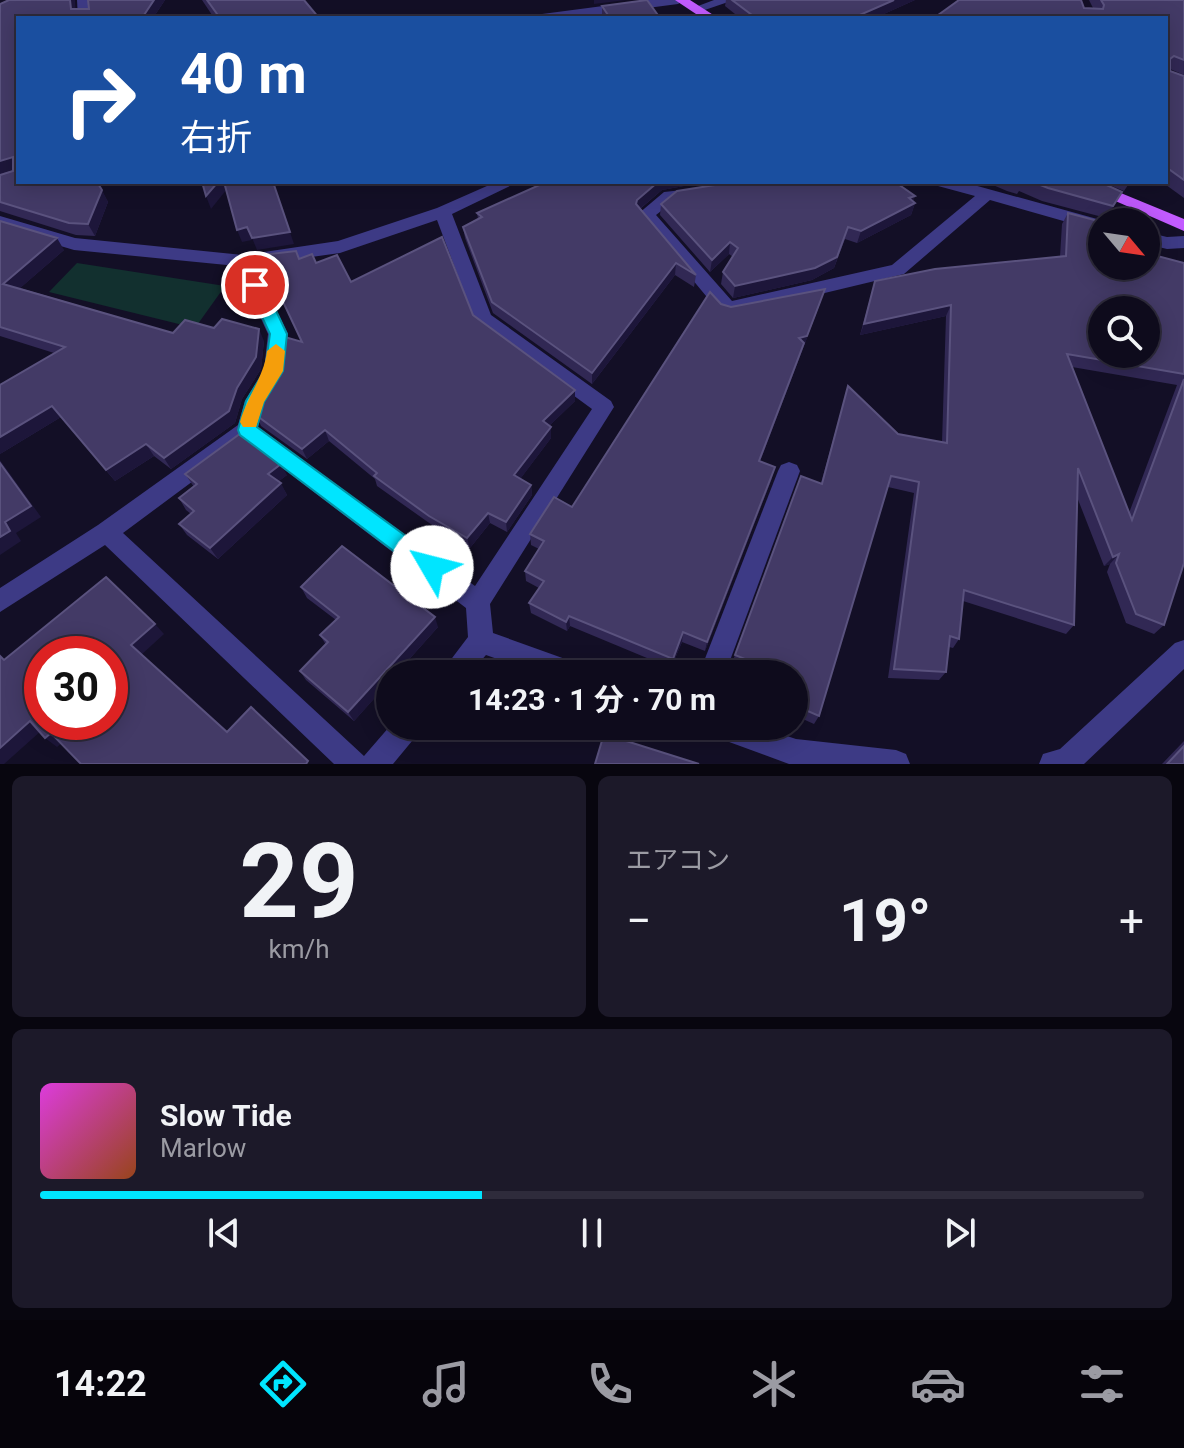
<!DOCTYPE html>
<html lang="ja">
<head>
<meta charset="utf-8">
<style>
  body { margin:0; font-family:Roboto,"Noto Sans JP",sans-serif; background:#1c1929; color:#f1f3f6; height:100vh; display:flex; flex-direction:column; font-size:30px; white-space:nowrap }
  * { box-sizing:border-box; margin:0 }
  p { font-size:26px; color:#9b9ba3 }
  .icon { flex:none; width:44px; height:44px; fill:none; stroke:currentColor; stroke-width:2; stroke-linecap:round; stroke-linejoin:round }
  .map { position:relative; height:764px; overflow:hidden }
  .panel { display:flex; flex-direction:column; gap:12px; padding:12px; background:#08060f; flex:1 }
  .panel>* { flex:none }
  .hud { position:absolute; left:16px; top:16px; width:1152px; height:168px; border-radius:0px; box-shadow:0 4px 20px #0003,0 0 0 2px #2e2b3b; background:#1a4fa0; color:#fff; overflow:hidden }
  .needle { width:52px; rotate:119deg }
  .controls { position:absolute; left:1088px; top:208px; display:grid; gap:16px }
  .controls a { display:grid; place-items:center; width:72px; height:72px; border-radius:50%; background:#0e0b1c; box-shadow:0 4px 20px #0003,0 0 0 2px #2e2b3b; font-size:40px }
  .speed { position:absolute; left:24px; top:636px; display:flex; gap:16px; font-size:40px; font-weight:700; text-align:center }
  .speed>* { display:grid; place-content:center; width:104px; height:104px; border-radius:50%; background:#0e0b1c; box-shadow:0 4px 20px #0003,0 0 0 2px #2e2b3b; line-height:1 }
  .speed .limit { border:12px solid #d22; background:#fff; color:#111 }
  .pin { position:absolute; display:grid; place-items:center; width:68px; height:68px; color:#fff; margin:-34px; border:4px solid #fff; border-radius:50%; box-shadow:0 2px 8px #0007 }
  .me { position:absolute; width:88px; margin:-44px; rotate:307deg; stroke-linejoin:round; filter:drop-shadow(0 0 6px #0008) }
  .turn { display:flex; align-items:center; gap:28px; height:168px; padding:0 32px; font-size:36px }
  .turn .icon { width:104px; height:104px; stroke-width:2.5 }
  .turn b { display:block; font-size:56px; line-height:68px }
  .big { font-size:60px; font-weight:700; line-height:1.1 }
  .panel .tile { flex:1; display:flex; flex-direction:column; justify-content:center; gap:12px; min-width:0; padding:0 28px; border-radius:12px; background:#1c1929 }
  .panel .dial { align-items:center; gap:0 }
  .dial b { font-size:104px; line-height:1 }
  .song { display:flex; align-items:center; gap:24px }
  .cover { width:96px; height:96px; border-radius:12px; background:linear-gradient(135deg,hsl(300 70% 55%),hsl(20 70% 35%)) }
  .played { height:8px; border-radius:4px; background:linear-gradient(90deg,#00e5ff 40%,#2e2b3b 40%) }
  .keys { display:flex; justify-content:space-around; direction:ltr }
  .heat { display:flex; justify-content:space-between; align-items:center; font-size:44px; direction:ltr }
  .panel .tiles { flex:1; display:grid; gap:12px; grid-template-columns:1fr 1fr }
  .tile:last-child { grid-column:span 2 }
  .trip { position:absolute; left:376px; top:660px; width:432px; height:80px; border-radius:40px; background:#0e0b1c; box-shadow:0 4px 20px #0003,0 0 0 2px #2e2b3b; font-weight:700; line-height:80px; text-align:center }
  .menu { display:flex; height:128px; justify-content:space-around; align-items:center; background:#06040b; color:#9b9ba3 }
  .menu .icon { width:56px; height:56px }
  .menu .on { color:#00e5ff }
  .menu b { font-size:36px; color:#f1f3f6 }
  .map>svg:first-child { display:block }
  .green { fill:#12302f }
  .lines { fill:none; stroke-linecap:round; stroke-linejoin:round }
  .minor { fill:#3d3a85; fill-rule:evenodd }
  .major { fill:#c25bff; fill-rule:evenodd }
  .wall { fill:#312854; fill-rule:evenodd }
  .shaded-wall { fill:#1d163a }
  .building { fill:#433a66; stroke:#5a527e; stroke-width:2; fill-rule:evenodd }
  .route { fill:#00e5ff; stroke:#0095a6; stroke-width:2 }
  .slow { fill:#f59e0b }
</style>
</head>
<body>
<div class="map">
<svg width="1184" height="764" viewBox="0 0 1184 764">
  <rect width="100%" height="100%" fill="#130f26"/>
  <path class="green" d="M77,263L225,286L195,328L49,292Z"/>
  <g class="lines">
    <g class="minor">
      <path d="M77,0H89L92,18H78Z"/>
      <path d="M649,0H684L678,4L571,18H535L542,14Z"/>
      <path d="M714,0H734L696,13L690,9Z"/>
      <path d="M496,182H518L452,214L491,315L611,401L614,407L490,604L493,633L582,665L586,674H539L486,655L469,674H440L468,637L466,608L247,441L123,533L364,756L390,726H421L417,735L393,764H334L105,545L0,612V588L98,525L238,425L245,401L264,370L268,334L237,266L74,250L0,228V216L75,238L243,255L338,241L437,208ZM437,220L476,324L592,409L475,586L258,427L265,402L284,371L288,334L254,265L340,253Z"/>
      <path d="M936,182H963L1108,222H1102V232L990,200L904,274L728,316L721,314L638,214L664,192L701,188V196L675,200L656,215L732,301L892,265L975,196L938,186Z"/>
      <path d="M1146,232L1167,237L1184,236V248L1167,249L1146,244Z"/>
      <path d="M789,462L797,465L800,471L725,674H699L778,471L781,465Z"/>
      <path d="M1184,640V669L1084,764H1039L1043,754L1060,749L1175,643Z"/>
      <path d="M706,726H757L796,739L896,750L906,754L910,764H789L710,735Z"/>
    </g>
    <g class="major">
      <path d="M675,0H690L718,18H702Z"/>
      <path d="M1072,182H1094L1184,219V231Z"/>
    </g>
  </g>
  <g class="wall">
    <path d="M9,0H75V9H89L88,0H165L153,18H18V182H97L108,202L95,236L76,235L0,211V175L13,171L0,174V4Z"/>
    <path d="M202,0H304L319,18H214Z"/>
    <path d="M726,0H915L875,18H740L725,6Z"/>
    <path d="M1089,0H1184V75L1170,69V71L1184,76V198L1162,182H1166V18L1084,8H1093Z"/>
    <path d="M602,6L660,18H602Z"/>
    <path d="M541,182H706L662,190L640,209L696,275L694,287L675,275L592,384L493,313L465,238L463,227L478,219L477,213L542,184Z"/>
    <path d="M986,182H1100L1115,204L1106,218L1042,201L1019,191L1017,194L1007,191Z"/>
    <path d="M1102,182H1130L1124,191Z"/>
    <path d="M915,196L913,201L915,203L911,215L857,243L845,239L834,268L812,280L733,298L721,284L723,272L733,257L729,254L710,272L660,215L661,204Z"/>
    <path d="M1068,213L1098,230L1102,266L1184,263V563L1164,625L1154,634L1126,623L1107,572L1110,564L1104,566L1077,497L1074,625L1066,634L963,601L959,639L953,648L949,647L946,672L939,680L888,678L914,493L888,487L819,716L814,724L794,715V674H740L742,667L732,663L735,655L821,483L848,386L898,434L942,442L946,316L860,335L875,281L1060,257L1062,224ZM1072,367L1177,385L1129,513Z"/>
    <path d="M0,221L64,250L20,288L173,333L264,341L261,369L242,399L235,423L171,469L154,456L115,481L61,417L0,454L54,353L0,336Z"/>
    <path d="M261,255L299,259L316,263L351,282L473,315L575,401L549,426L551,427V438L520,479L531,485L532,495L507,532L490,523L470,548L432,525L377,486L375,479L329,441L307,459L261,426L256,415L301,341Z"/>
    <path d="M821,301L760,461L772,478L705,651L682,642L671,668L570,626L567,631L531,613L529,603L539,588L526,581L525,571L539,549L531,545L530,534L572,507L721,304L731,307Z"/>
    <path d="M185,474L287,475L279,481L287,495L218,559L187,535L179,524L191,514L186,510L179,498L194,487Z"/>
    <path d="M301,587L438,627L354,721L306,680L300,671L326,645L320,635L336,620L307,598Z"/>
    <path d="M1184,741V764H1162Z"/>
  </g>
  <g class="shaded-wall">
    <path d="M70,0H75L76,18L71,9Z"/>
    <path d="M154,0H165L153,18H142Z"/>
    <path d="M594,0H626L594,4Z"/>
    <path d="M894,0H915L875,18H853Z"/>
    <path d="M13,157L18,169L0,174V161Z"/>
    <path d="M218,182H224L227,189L211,209L206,196Z"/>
    <path d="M273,182L294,244L257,250L252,238Z"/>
    <path d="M658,182H706L662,190L636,212L637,200Z"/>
    <path d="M102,190L108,202L95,236L88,224Z"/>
    <path d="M915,196L912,205L915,203L911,215L857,243L861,231L909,198Z"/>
    <path d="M247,227L252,240L242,242L237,230Z"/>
    <path d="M848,227L834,268L812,280L733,298L735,286Z"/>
    <path d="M57,238L64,250L11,296L3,284Z"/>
    <path d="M730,242L729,254L710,272L712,260Z"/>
    <path d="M676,263L675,275L592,384V373Z"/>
    <path d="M825,289L821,301L756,472L799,338Z"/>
    <path d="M951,305L946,316L860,335L864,324Z"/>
    <path d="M259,329L264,341L261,369L242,399L235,423L171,469L164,458L237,388Z"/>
    <path d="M575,390V401L544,431L543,421Z"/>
    <path d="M52,406L61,417L0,454V437Z"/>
    <path d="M551,427V438L515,486L514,475Z"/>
    <path d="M325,430L329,441L307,459L302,449Z"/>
    <path d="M146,444L154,456L115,481L106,470Z"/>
    <path d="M0,460L41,517L16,533L21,541L0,555V537L5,522Z"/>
    <path d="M281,464L287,475L274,485L268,474Z"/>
    <path d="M775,467L772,478L705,651L707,642Z"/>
    <path d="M281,483L287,495L218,559L210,548Z"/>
    <path d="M531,485L532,495L507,532L506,522Z"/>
    <path d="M488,513L490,523L470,548L467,538Z"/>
    <path d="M1119,554L1110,564L1104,566L1113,557Z"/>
    <path d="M569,616L570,626L567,631L566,622Z"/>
    <path d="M435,617L438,627L396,674H390V681L354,721L348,712Z"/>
    <path d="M155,624L164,634L141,655L131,645Z"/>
    <path d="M683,632L682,642L671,668L673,659Z"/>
    <path d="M30,721L42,730L4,764H0V748Z"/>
    <path d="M51,733L63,742L57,747L45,738Z"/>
  </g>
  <g class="building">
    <path d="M9,0H70L71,9H89L88,0H154L142,18H18V182H97L102,190L88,224L69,223L0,202V175L13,171V157L0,161V4Z"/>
    <path d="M207,0H304L319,18H220Z"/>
    <path d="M647,0L660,18H610L602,6Z"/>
    <path d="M732,0H894L853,18H756Z"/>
    <path d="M959,0H1081L1084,8L1103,9L1104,5L1101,0H1184V60L1174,56L1170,59V71L1184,76V180L1166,167V18H934Z"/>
    <path d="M202,182H218L206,196Z"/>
    <path d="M224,182H273L290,232L252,238L247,227L237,230Z"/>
    <path d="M546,182H658L637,200L636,204L696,275L676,263L592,373L492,302L463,227L482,217L477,213Z"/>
    <path d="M734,182H895L915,196L909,198L915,203L861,231L848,227L837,257L815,268L735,286L723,272L738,248L730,242L712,260L661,204L677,191Z"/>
    <path d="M1033,182H1100L1122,192L1113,206L1048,188Z"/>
    <path d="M1068,213L1102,222L1097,230L1102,231V266H1146V253L1184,263V374L1067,354L1132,520L1184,379V563L1164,625L1136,614L1116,563L1119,554L1113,557L1078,468L1074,625L964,590L959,639L950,636L946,672L894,669L919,482L891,476L819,716L794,705V674H759L742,667L745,659L735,655L801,476L822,484L848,386L898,434L947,443L951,305L864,324L875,281L935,269L1066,256ZM1102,310H1146V354H1102Z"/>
    <path d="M0,221L57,238L3,284L173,333L185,320L214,328L222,319L259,329L256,357L237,388L229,411L164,458L146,444L106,470L52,406L0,437V385L65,347L0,327Z"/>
    <path d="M442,237L473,315L575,390L543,421L551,427L514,475L531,485L506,522L488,513L467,538L429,516L374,476L377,473L325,430L302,449L256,415L263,392L282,362L285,337L302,342L261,255L296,251L299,259L312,254L316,263L337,255L351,282Z"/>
    <path d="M825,289L807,336L799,338L804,343L759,461L775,467L707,642L683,632L673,659L569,616L566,622L529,603L544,581L525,571L544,541L530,534L554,497L572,507L710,292L721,304L731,307Z"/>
    <path d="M241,433L281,464L268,474L281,483L210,548L179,524L194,511L179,498L197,484L185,474Z"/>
    <path d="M0,463L31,506L5,522L10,531L0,537Z"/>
    <path d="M342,546L435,617L348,712L300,671L328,642L320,635L339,617L301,587Z"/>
    <path d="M106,577L155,624L131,645L227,732L251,707L308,761L306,764H81L51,733L45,738L30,721L0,748V656L4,660ZM42,654H110V722H42Z"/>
    <path d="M604,734L699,764H595Z"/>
    <path d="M1184,746V764H1167Z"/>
  </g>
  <path class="route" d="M255,279L264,285L287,334L283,371L264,402L257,427L440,561L443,567L440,574L432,577L424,574L240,435L238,430L246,401L265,370L270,334L247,285Z"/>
  <path class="slow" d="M276,344L285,351L283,371L264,402L256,427H243L240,422C247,397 264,377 267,351Z"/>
</svg>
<div class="controls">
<a><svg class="needle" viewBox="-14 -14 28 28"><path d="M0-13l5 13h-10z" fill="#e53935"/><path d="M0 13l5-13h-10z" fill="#9b9ba3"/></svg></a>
<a><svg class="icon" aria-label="search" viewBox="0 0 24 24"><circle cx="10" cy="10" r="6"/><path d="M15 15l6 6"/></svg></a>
</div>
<div class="speed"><div class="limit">30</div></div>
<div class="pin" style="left:255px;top:285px;background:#d93025"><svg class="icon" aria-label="arrive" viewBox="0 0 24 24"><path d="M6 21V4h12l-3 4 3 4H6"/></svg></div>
<svg class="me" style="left:432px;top:567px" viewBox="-20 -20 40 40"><circle r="19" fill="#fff"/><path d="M0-13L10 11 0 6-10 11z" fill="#00e5ff"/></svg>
<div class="trip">14:23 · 1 分 · 70 m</div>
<div class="hud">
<div class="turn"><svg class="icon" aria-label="right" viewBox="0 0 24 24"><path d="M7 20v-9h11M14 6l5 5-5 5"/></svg><div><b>40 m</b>右折</div></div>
</div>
</div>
<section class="panel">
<div class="tiles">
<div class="tile dial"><b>29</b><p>km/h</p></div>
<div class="tile"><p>エアコン</p>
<div class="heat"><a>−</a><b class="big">19°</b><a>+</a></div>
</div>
<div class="tile">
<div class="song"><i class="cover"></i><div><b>Slow Tide</b><p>Marlow</p></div></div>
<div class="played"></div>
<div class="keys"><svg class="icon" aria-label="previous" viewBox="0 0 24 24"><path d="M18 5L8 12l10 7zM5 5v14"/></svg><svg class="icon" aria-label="pause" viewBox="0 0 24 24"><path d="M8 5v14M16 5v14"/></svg><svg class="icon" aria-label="next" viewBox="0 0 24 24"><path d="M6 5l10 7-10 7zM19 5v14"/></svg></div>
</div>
</div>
</section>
<nav class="menu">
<b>14:22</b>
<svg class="icon on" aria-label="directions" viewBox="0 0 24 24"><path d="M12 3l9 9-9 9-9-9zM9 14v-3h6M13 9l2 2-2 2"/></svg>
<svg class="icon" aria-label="music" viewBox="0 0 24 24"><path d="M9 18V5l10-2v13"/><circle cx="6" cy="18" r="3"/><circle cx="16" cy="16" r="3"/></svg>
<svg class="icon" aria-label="phone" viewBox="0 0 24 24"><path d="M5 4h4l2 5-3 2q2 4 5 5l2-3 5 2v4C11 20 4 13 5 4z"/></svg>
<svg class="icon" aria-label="climate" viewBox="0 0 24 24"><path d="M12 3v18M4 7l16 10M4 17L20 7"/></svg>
<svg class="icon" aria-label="car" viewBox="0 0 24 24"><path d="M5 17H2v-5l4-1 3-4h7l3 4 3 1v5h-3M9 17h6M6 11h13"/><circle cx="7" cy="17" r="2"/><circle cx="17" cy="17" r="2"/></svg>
<svg class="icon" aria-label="filters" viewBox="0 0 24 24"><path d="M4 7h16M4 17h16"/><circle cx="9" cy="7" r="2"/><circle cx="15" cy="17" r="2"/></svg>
</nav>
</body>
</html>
